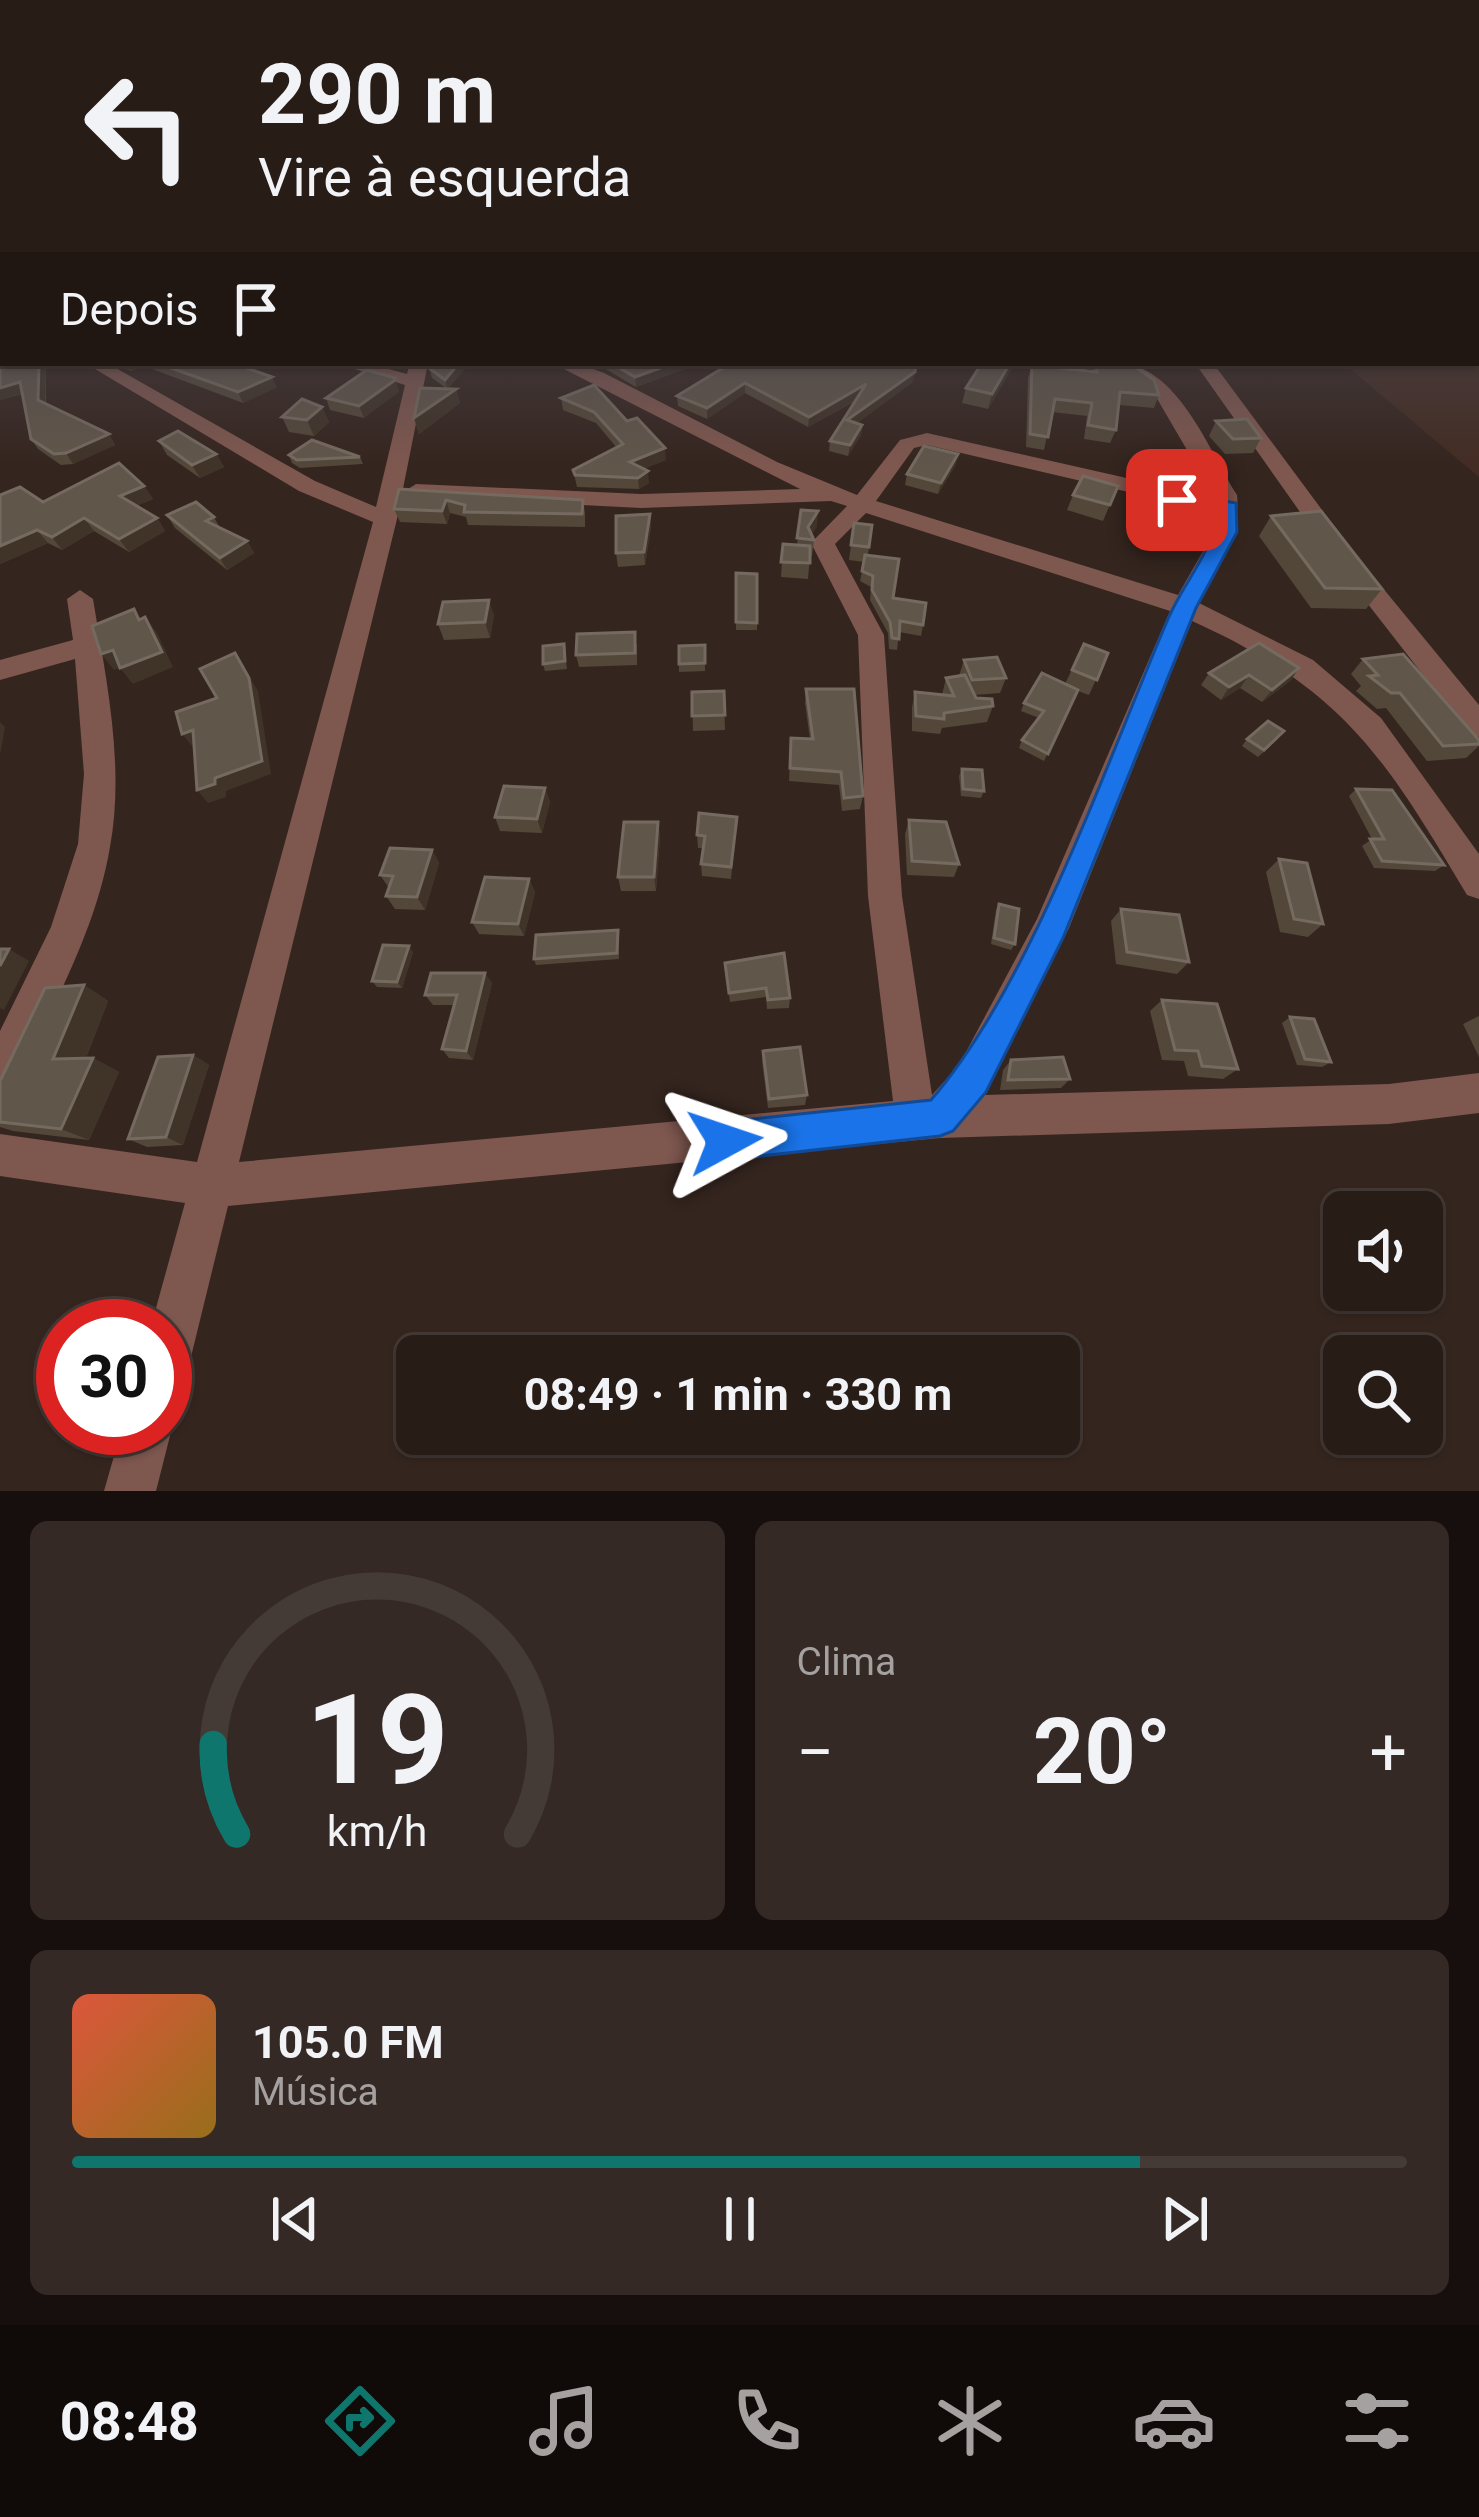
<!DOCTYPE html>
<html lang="pt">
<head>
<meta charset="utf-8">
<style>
  body { margin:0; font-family:Roboto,sans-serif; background:#342924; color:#f1f3f6; height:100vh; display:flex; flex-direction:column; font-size:45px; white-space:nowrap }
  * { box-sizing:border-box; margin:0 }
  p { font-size:39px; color:#a5a1a1 }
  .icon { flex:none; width:66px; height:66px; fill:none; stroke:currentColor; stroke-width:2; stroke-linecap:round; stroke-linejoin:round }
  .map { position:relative; height:1491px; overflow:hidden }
  .side { display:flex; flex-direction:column; gap:30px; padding:30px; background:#160f0d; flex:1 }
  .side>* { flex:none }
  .banner { position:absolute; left:0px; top:0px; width:1479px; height:366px; box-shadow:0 3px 9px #0004,0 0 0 3px #443a36; background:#281c17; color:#f1f3f6; overflow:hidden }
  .tools { position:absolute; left:1323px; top:1191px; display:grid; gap:24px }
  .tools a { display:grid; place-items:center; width:120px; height:120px; border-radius:18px; background:#281c17; box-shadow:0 3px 9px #0004,0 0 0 3px #443a36; font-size:60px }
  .speed { position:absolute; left:36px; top:1299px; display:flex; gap:24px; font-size:60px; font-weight:700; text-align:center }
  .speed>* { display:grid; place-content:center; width:156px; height:156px; border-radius:50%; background:#281c17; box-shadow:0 3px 9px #0004,0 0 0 3px #443a36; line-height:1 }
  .speed .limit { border:18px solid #d22; background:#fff; color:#111 }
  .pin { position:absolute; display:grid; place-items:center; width:102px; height:102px; color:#fff; margin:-51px; border-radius:24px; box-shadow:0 6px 18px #0006 }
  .me { position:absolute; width:132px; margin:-66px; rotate:85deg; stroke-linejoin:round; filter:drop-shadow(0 0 9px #0008) }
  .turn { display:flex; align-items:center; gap:42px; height:252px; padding:0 60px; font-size:54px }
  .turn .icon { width:156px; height:156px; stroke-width:2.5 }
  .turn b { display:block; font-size:84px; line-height:102px }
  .then { display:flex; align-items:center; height:114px; padding:0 60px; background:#0003; gap:24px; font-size:45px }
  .big { font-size:90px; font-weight:700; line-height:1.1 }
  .side .card { flex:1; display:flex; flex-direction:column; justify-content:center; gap:18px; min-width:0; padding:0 42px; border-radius:18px; background:#342924 }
  .side .dial { align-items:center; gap:0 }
  .dial svg { height:312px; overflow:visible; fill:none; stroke:#443a36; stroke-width:7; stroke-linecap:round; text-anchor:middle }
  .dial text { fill:#f1f3f6; stroke:none }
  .song { display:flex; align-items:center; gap:36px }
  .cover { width:144px; height:144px; border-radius:18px; background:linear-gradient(135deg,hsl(10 70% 55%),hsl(40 70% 35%)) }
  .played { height:12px; border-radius:6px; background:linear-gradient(90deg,#0f766e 80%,#443a36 80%) }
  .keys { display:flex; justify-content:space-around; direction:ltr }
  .heat { display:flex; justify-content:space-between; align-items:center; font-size:66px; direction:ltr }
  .side .tiles { flex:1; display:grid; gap:30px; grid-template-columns:1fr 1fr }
  .card:last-child { grid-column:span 2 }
  .trip { position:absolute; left:396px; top:1335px; width:684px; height:120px; border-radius:18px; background:#281c17; box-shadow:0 3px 9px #0004,0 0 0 3px #443a36; font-weight:700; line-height:120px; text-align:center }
  .menu { display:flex; height:192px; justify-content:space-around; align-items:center; background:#100b09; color:#a5a1a1 }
  .menu .icon { width:84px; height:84px }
  .menu .on { color:#0f766e }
  .menu b { font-size:54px; color:#f1f3f6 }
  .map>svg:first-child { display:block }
  .built { fill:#432c23 }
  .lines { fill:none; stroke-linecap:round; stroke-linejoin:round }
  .runway { fill:#776863; fill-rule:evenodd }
  .minor { fill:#7e574f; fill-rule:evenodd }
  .wall { fill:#524739 }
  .shaded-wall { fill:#403328 }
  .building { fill:#61564a; stroke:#756a5f; stroke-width:3 }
  .route { fill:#1a73e8; stroke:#114b97; stroke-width:3 }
</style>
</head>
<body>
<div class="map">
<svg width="1479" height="1491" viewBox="0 0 1479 1491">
  <rect width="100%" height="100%" fill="#35251f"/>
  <path class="built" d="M1476,256H1479V477L1343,363H1476Z"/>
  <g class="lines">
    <path class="runway" d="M1476,288L1479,289V344L1476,343Z"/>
    <g class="minor">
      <path d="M85,363H107L315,481L376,507L405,385L336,363H366L407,374L410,363H428L397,519L239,1162L893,1101L868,896L858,635L811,543L847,506L831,501L641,508L408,496L405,491L416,484L641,494L800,489L552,363H577L604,373L777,462L857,495L900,440L927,433L1215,498L1152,390L1116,363C1177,363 1208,449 1237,495C1241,535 1219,566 1199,603L1313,660L1381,718L1479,854V899L1467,895C1385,757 1343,689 1192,621L1069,928L985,1095L1389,1084L1479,1073V1113L1389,1124L940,1138L228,1206L189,1365L182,1382L165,1389V1326H151L185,1203L0,1176V1134L197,1162L373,522L299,491ZM927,445L1214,512V532L1178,595L876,501L914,448ZM866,513L1170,611L1037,919L959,1065L932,1095L902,896L884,635L835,544Z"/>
      <path d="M1195,363H1213L1354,553L1479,705V737L1469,734L1336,563Z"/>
      <path d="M80,590L93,599C106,679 125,765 110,847C96,931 51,1010 14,1086L0,1092V1031L51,927L78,844L84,774L75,659L0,680V660L73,640L67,599Z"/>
      <path d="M165,1411L172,1428L156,1491H104L122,1428H165Z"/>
    </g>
  </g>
  <g class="wall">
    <path d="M0,359L3,363H46V403L109,434L115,445L73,464L61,465L38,449L31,439L22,394L0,400Z"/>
    <path d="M113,363H232L277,387L243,403L144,366L131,371Z"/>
    <path d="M430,363H498L487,369L469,364L448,388L456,389L460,403L419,434L414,418L446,388L432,378L429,368Z"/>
    <path d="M603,363H701L636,387L604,368Z"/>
    <path d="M731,363L913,382L857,423L862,425L861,435L848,456L829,451L830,441L857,400L808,427L745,393L707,419L678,406L677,396Z"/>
    <path d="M982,363H1015L988,409L962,403L966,388Z"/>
    <path d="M1094,363L1159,395L1154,408L1119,405L1116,430L1110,443L1084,439L1087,416L1052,412L1044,450L1026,447L1028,378L1032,365L1091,372Z"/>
    <path d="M399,389L364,418L330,410L326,398Z"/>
    <path d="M561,398L627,421L666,460L643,469L649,483L639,489L577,487L573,470L617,448L596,423L563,410Z"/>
    <path d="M322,407L329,422L314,436L289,432L282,417Z"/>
    <path d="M1216,421L1261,438L1253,453L1225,454L1209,436Z"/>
    <path d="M159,441L216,454L224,467L200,478L167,455Z"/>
    <path d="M958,454L955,466L938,494L905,485L907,474Z"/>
    <path d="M289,455L360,457L363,464L300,468L292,463Z"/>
    <path d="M144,486L153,499L136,506L157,518L165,531L129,552L94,531L62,550L48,543L0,564V495L43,502Z"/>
    <path d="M1118,486L1103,521L1067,510L1073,495Z"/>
    <path d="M399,489L583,500L585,513V527L468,525L466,517L450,513L447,524L400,522L394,509Z"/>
    <path d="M1162,500L1190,529L1182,544L1146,533Z"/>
    <path d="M801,510L817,526L811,535L814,540L812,556H810L808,579L781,577L783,544L797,545Z"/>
    <path d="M650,514L651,527L645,565L618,567L616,553Z"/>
    <path d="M167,515L214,517L220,528L247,541L254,553L227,570L175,528Z"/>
    <path d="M1271,516L1382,589L1366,609L1311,608L1259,536Z"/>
    <path d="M854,523L872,525L868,555L893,598L923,625L921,636L899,632L897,650L889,649L888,633L870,600L871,587L860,581L864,562L849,560Z"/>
    <path d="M736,573L757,574V630H736Z"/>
    <path d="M494,615L490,638L444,640L438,624Z"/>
    <path d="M564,644L567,669L545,671L543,664Z"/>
    <path d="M637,644V665L579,667L576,655Z"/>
    <path d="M1084,644L1108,653L1089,695L1078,691L1044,761L1019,748L1022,740L1039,718L1021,711L1024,703L1065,684Z"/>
    <path d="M705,645V671L679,672V646Z"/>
    <path d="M1363,659L1479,740V746L1466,758L1427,761L1386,708L1377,709L1356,691L1361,686L1351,674Z"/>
    <path d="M964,660L1006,678L1000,693L975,695L976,698L993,706L987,722L942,728L940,734L912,731V707L915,692L942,695L946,678L959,676Z"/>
    <path d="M1299,668L1290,681L1262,702L1240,688L1221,700L1201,685L1209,673Z"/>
    <path d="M806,689L863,796L860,809L842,811L839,785L789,781L791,738L810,739L805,703Z"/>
    <path d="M724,691L725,730L693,731L692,692Z"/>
    <path d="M1247,739H1278L1258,757L1242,746Z"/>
    <path d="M962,769L984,791L981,798L961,796L959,776Z"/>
    <path d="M545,788L550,802L542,833L500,831L495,817Z"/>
    <path d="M1356,789L1444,865L1435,871L1374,868L1362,846L1372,839L1349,796Z"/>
    <path d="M737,817L731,879L702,876L701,864L704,848H698L697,835Z"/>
    <path d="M909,820L959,864L954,877L907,875L905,834Z"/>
    <path d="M658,822L660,836L656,891H621L618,877Z"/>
    <path d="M432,850L439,863L425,910L395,909L386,896L389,888L380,875Z"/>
    <path d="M1279,859L1323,924L1308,937L1280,932L1266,872Z"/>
    <path d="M529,879L535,892L524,936L479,934L472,922Z"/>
    <path d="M999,904L1015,944L1011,950L991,944L996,910Z"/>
    <path d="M1121,909L1189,962L1177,974L1116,964L1111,921Z"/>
    <path d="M618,930L619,959L536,965L534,959Z"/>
    <path d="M413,952L402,988L377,987L372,981Z"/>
    <path d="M725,963L790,998L789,1008L767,1009L766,997L730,1002Z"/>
    <path d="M492,983L473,1060L449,1058L442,1049L454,1005H433L425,995Z"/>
    <path d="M84,985L108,1001L86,1058H93L119,1072L89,1140L13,1131L0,1127V1081Z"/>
    <path d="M1162,1000L1238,1069L1223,1079L1188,1076L1184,1061L1162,1060L1150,1011Z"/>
    <path d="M1479,1016V1057L1463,1024Z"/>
    <path d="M1290,1017L1331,1062L1322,1067L1297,1065L1282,1023Z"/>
    <path d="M763,1051L807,1095L805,1105L768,1108L762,1061Z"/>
    <path d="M193,1055L209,1065L183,1145L147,1147L128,1139Z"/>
    <path d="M1011,1060L1070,1079L1061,1088L1000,1090L1003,1070Z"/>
  </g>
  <g class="shaded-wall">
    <path d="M39,363H46L45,410L38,400Z"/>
    <path d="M126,363H142L144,366L131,371Z"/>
    <path d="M459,363L469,364L447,390L445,380Z"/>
    <path d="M674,363H701L636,387L635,377Z"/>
    <path d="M1010,363H1015L988,409L992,394Z"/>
    <path d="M915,372L913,382L846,431L847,420Z"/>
    <path d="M272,377L277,387L243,403L238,392Z"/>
    <path d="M395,378L399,392L364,418L359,406Z"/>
    <path d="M20,382L27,392L0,400V388Z"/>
    <path d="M745,383V393L707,419V408Z"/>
    <path d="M866,384L865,395L808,427L809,417Z"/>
    <path d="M456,389L460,403L419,434L414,418Z"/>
    <path d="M322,407L329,422L314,436L307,420Z"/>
    <path d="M862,425L861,435L848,456L850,445Z"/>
    <path d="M109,434L115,445L73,464L66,453Z"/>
    <path d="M665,448L666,460L631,474L630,462Z"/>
    <path d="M216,454L224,467L200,478L192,465Z"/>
    <path d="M958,454L955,466L938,494L941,483Z"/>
    <path d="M648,471L649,483L639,489L638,478Z"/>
    <path d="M144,486L153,499L129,509L120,496Z"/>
    <path d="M446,500L450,513L447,524L442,511Z"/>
    <path d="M818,511L817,526L807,542L808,527Z"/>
    <path d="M650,514L651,527L645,565L644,552Z"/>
    <path d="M84,518L94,531L62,550L52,537Z"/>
    <path d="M157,518L165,531L129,552L119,539Z"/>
    <path d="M37,530L48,543L0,564V546Z"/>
    <path d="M247,541L254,553L227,570L220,558Z"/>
    <path d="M489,600L494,615L490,638L485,622Z"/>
    <path d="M145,617L157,633L173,667L133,684L120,668Z"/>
    <path d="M113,650L126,665L114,670L101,654Z"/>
    <path d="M235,653L258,691L271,774L226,791V797L208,803L197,790L215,778Z"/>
    <path d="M1299,668L1290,681L1262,702L1272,690Z"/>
    <path d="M1249,675L1240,688L1221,700L1229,687Z"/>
    <path d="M0,722L5,727L0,755Z"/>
    <path d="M193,730L204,743L193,747L182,734Z"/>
    <path d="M545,788L550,802L542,833L537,819Z"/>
    <path d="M658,822L660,836L656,891L654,877Z"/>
    <path d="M432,850L439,863L425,910L417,897Z"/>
    <path d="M529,879L535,892L524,936L518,924Z"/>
    <path d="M409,946L413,952L402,988L397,982Z"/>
    <path d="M9,949L29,961L4,1010L0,1008V966Z"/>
    <path d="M485,973L492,983L473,1060L466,1051Z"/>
    <path d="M84,985L108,1001L80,1073L53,1059Z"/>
    <path d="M193,1055L209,1065L183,1145L166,1137Z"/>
    <path d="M93,1058L119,1072L89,1140L61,1129Z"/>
  </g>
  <g class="building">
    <path d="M3,277V348L0,345V278Z"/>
    <path d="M3,358V363H39L38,400L109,434L66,453L54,454L31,439L20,382L0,388V359Z"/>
    <path d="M157,363H232L272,377L238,392Z"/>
    <path d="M431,363H459L445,380L429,368Z"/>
    <path d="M611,363H674L635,377Z"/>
    <path d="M731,363H916L915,372L847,420L862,425L850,445L830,441L866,384L809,417L745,383L707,408L677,396Z"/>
    <path d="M982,363H1010L992,394L966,388Z"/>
    <path d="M1095,363L1133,365L1154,380L1159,395L1120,392L1116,430L1088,425L1092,403L1055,399L1048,437L1030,434L1032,365L1097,372Z"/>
    <path d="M367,370L395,378V380L359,406L326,398Z"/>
    <path d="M594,385L627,421L637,418L665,448L630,462L648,471L638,478L575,475L573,470L623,444L594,412L561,398Z"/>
    <path d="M420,388L456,389L414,418Z"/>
    <path d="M302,399L322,407L307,420L282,417Z"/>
    <path d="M1247,419L1261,438L1233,439L1216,421Z"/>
    <path d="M178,431L216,454L192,465L159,441Z"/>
    <path d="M312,440L360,457L297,460L289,455Z"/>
    <path d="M924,446L958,454L941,483L907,474Z"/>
    <path d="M119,463L144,486L120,496L157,518L119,539L84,518L52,537L37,530L0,546V495L20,487L43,502Z"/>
    <path d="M1083,476L1118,486L1110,505L1073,495Z"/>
    <path d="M399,489L583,500L582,514L464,512L465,505L446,500L442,511L394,509Z"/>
    <path d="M1162,500L1198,511L1190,529L1153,517Z"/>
    <path d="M196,502L214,517L206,521L247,541L220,558L167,515Z"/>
    <path d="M801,510L818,511L808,527L814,540L797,538Z"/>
    <path d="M1321,511L1382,589L1325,588L1271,516Z"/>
    <path d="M650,514L644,552L616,553V516Z"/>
    <path d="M854,523L872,525L869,547L851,545Z"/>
    <path d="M783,544L810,546V563L781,562Z"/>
    <path d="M865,555L899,559L893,598L926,603L923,625L900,621L899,639L892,638L890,622L872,590L873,576L862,571Z"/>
    <path d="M736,573L757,574V623L736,622Z"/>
    <path d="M489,600L485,622L438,624L443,602Z"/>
    <path d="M134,609L139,620L145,617L162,652L120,668L113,650L101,654L92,626Z"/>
    <path d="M635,632V653L576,655L577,634Z"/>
    <path d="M1259,643L1299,668L1272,690L1249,675L1229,687L1209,673Z"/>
    <path d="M564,644L565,661L543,664V646Z"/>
    <path d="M1084,644L1108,653L1097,680L1072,670Z"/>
    <path d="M705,645V663L679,664V646Z"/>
    <path d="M235,653L249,678L262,761L215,778V784L197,790L193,730L182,734L176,712L217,698L200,669Z"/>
    <path d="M1403,654L1479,740V744L1443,746L1400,693H1391L1369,676L1378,675L1363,659Z"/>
    <path d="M997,657L1006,678L972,680L964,660Z"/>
    <path d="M1042,673L1078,690L1048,754L1022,740L1044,711L1024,703Z"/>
    <path d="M965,675L976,698L992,699L993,706L944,713V719L916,716L915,692L954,696L946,678Z"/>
    <path d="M806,689H854L863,796L844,798L841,772L790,768L791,738L813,739Z"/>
    <path d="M724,691L725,715L692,716V692Z"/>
    <path d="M1268,721L1284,731L1264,750L1247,739Z"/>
    <path d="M962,769L982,770L984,791L963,789Z"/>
    <path d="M504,786L545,788L537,819L495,817Z"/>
    <path d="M1356,789L1392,790L1444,865L1382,861L1370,839H1384Z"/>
    <path d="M699,813L737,817L731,867L701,864L705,836L697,835Z"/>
    <path d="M909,820L946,822L959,864L912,861Z"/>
    <path d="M624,822H658L654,877H618Z"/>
    <path d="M390,848L432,850L417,897L386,896L393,876L380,875Z"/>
    <path d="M1279,859L1307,863L1323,924L1294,919Z"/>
    <path d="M485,877L529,879L518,924L472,922Z"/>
    <path d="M999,904L1019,909L1015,944L994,938Z"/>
    <path d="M1121,909L1179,915L1189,962L1127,952Z"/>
    <path d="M618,930L617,953L534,959L536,935Z"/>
    <path d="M383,945L409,946L397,982L372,981Z"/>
    <path d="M0,949H9L0,966Z"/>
    <path d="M784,953L790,998L768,1000L766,988L729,993L725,963Z"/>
    <path d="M431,973H485L466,1051L442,1049L457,995H425Z"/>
    <path d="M84,985L53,1059L93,1058L61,1129L0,1122V1081L45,988Z"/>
    <path d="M1162,1000L1217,1004L1238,1069L1202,1066L1198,1051L1175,1050Z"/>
    <path d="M1290,1017L1314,1019L1331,1062L1305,1059Z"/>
    <path d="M800,1047L807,1095L769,1099L763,1051Z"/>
    <path d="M193,1055L166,1137L128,1139L158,1057Z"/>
    <path d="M1063,1057L1070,1079L1008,1080L1011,1060Z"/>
  </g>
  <linearGradient id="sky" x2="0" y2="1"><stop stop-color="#1d1411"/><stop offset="0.55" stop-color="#4b464d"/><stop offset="1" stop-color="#4b464d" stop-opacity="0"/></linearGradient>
  <rect width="1479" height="465" fill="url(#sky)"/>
  <path class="route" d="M1177,493L1236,503L1237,532L1196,608L1063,938L986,1092L953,1131L940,1136L725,1160L712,1154L706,1141L712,1127L725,1122L931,1100C1032,983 1106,763 1168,619C1183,583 1213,552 1218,512L1170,504L1167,500Z"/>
</svg>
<div class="tools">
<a><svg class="icon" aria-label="sound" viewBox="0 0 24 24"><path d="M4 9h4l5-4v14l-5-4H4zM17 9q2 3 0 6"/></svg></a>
<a><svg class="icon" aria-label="search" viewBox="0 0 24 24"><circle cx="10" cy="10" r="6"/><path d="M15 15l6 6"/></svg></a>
</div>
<div class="speed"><div class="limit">30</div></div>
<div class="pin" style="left:1177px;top:500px;background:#d93025"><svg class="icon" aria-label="arrive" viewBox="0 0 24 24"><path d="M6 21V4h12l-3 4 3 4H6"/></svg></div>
<svg class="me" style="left:725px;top:1141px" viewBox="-20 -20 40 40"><path d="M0-17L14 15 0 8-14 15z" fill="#1a73e8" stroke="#fff" stroke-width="4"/></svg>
<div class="trip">08:49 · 1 min · 330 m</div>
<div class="banner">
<div class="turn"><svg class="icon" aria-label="left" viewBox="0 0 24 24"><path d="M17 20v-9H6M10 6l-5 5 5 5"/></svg><div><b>290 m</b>Vire à esquerda</div></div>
<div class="then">Depois<svg class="icon" aria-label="arrive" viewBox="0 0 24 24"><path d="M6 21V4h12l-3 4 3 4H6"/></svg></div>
</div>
</div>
<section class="side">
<div class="tiles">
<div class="card dial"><svg viewBox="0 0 100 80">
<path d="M14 69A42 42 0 1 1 86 69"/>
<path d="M14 69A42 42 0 0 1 8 46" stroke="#0f766e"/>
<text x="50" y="56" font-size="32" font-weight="700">19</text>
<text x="50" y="72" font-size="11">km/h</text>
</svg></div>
<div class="card"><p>Clima</p>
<div class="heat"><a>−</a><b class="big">20°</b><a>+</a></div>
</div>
<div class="card">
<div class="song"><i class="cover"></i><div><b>105.0 FM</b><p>Música</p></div></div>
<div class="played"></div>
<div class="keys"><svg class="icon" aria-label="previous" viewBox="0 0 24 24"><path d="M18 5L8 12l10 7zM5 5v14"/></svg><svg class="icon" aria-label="pause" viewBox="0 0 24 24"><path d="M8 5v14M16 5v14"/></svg><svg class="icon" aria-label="next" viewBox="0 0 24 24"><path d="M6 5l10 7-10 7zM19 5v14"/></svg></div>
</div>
</div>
</section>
<nav class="menu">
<b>08:48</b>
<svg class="icon on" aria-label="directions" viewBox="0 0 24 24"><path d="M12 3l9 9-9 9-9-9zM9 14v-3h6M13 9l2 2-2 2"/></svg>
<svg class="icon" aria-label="music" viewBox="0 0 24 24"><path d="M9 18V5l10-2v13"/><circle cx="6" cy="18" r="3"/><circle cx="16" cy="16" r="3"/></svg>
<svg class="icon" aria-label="phone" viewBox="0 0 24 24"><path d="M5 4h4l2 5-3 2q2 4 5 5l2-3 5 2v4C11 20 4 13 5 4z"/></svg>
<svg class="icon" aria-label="climate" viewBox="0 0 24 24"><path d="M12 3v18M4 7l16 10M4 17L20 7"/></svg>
<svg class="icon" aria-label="car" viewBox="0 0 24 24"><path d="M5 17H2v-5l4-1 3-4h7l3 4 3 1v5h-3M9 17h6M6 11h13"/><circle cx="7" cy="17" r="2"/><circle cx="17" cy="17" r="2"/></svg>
<svg class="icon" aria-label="filters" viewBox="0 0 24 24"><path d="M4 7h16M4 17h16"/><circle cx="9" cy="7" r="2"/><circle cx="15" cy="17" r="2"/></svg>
</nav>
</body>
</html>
